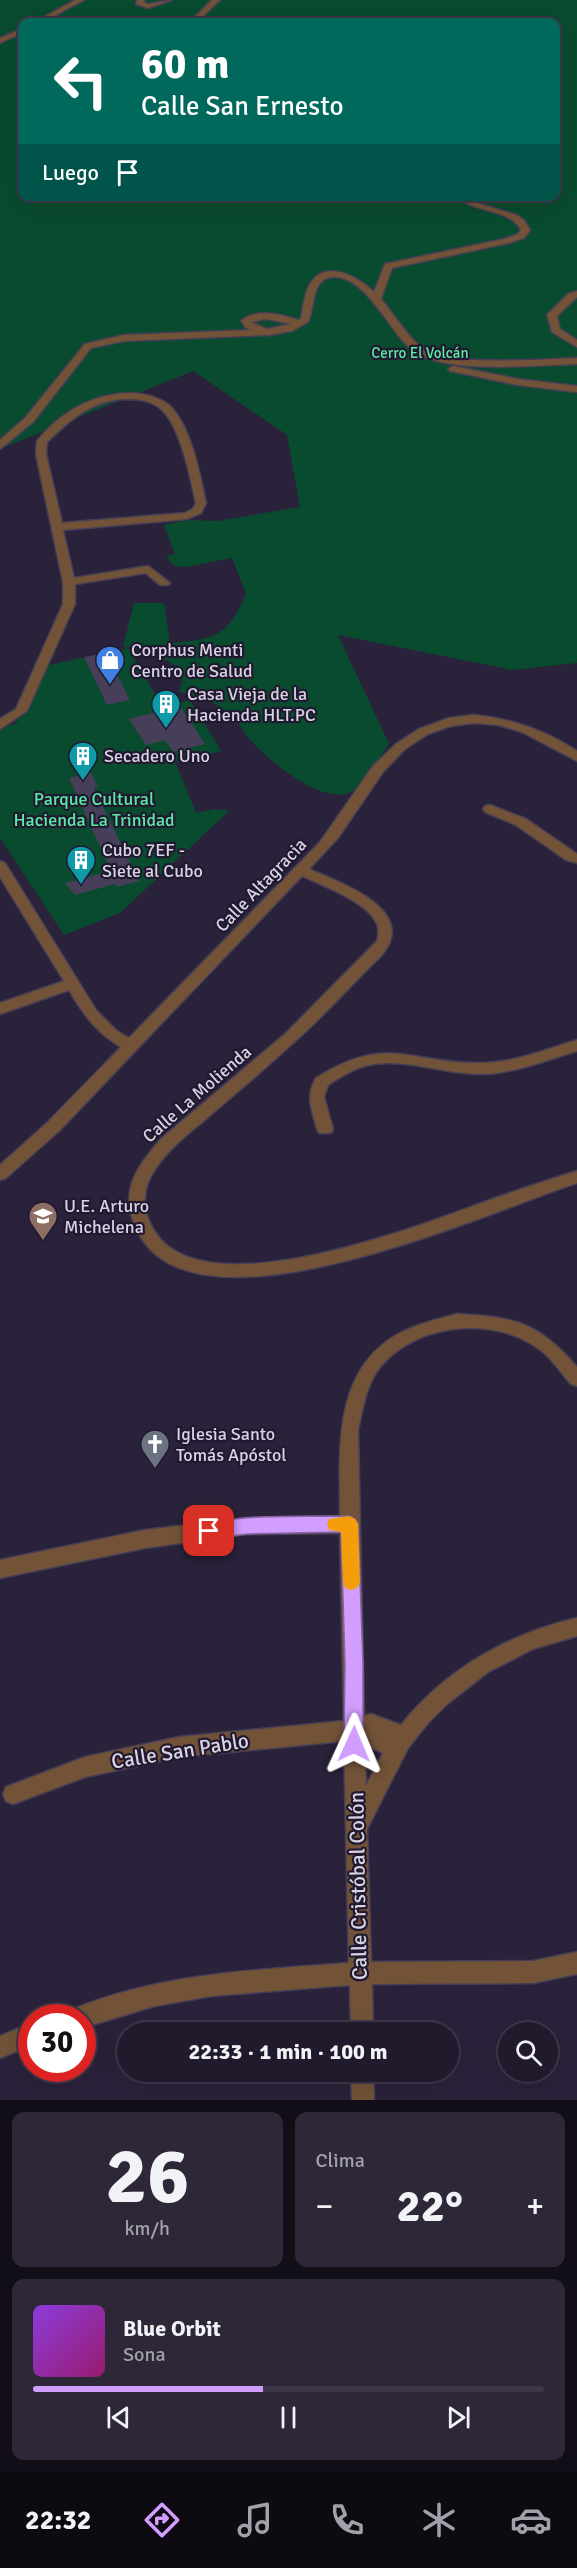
<!DOCTYPE html>
<html lang="es">
<head>
<meta charset="utf-8">
<style>
  body { margin:0; font-family:Signika,sans-serif; background:#2d2738; color:#f1f3f6; height:100vh; display:flex; flex-direction:column; font-size:22px; white-space:nowrap }
  * { box-sizing:border-box; margin:0 }
  p { font-size:20px; color:#a2a1a9 }
  .icon { flex:none; width:33px; height:33px; fill:none; stroke:currentColor; stroke-width:2; stroke-linecap:round; stroke-linejoin:round }
  .map { position:relative; height:2100px; overflow:hidden }
  .sheet { display:flex; flex-direction:column; gap:12px; padding:12px; background:#120e18; flex:1 }
  .sheet>* { flex:none }
  .banner { position:absolute; left:18px; top:18px; width:542px; height:183px; border-radius:12px; box-shadow:0 6px 24px #0002,0 0 0 2px #3d3848; background:#00695c; color:#fff; overflow:hidden }
  .tools { position:absolute; left:498px; top:2022px; display:grid; gap:12px }
  .tools a { display:grid; place-items:center; width:60px; height:60px; border-radius:50%; background:#201a2c; box-shadow:0 6px 24px #0002,0 0 0 2px #3d3848; font-size:30px }
  .speed { position:absolute; left:18px; top:2004px; display:flex; gap:12px; font-size:30px; font-weight:700; text-align:center }
  .speed>* { display:grid; place-content:center; width:78px; height:78px; border-radius:50%; background:#201a2c; box-shadow:0 6px 24px #0002,0 0 0 2px #3d3848; line-height:1 }
  .speed .limit { border:9px solid #d22; background:#fff; color:#111 }
  .pin { position:absolute; display:grid; place-items:center; width:51px; height:51px; color:#fff; margin:-26px; border-radius:12px; box-shadow:0 3px 9px #0006 }
  .me { position:absolute; width:66px; margin:-33px; rotate:1deg; stroke-linejoin:round; filter:drop-shadow(0 0 4px #0008) }
  .turn { display:flex; align-items:center; gap:21px; height:126px; padding:0 24px; font-size:27px }
  .turn .icon { width:78px; height:78px; stroke-width:2.5 }
  .turn b { display:block; font-size:42px; line-height:51px }
  .then { display:flex; align-items:center; height:57px; padding:0 24px; background:#0003; gap:12px; font-size:22px }
  .big { font-size:45px; font-weight:700; line-height:1.1 }
  .sheet .widget { flex:1; display:flex; flex-direction:column; justify-content:center; gap:9px; min-width:0; padding:0 21px; border-radius:12px; background:#2d2738 }
  .sheet .dial { align-items:center; gap:0 }
  .dial b { font-size:78px; line-height:1 }
  .song { display:flex; align-items:center; gap:18px }
  .cover { width:72px; height:72px; border-radius:9px; background:linear-gradient(135deg,hsl(270 70% 55%),hsl(320 70% 35%)) }
  .played { height:6px; border-radius:3px; background:linear-gradient(90deg,#d19dfe 45%,#3d3848 45%) }
  .keys { display:flex; justify-content:space-around; direction:ltr }
  .heat { display:flex; justify-content:space-between; align-items:center; font-size:33px; direction:ltr }
  .sheet .tiles { flex:1; display:grid; gap:12px; grid-template-columns:1fr 1fr }
  .widget:last-child { grid-column:span 2 }
  .trip { position:absolute; left:117px; top:2022px; width:342px; height:60px; border-radius:30px; background:#201a2c; box-shadow:0 6px 24px #0002,0 0 0 2px #3d3848; font-weight:700; line-height:60px; text-align:center }
  .tabs { display:flex; height:96px; justify-content:space-around; align-items:center; background:#0d0a12; color:#a2a1a9 }
  .tabs .icon { width:42px; height:42px }
  .tabs .current { color:#d19dfe }
  .tabs b { font-size:27px; color:#f1f3f6 }
  .map>svg:first-child { display:block }
  .green { fill:#094b2f; fill-rule:evenodd }
  .building { fill:#473f59 }
  .lines { fill:none; stroke-linecap:round; stroke-linejoin:round }
  .street-casing { stroke:#463e55; stroke-width:3 }
  .street { fill:#725338; fill-rule:evenodd }
  .route { fill:#d19dfe; stroke:#8866a5; stroke-width:1.5 }
  .slow { fill:#f59e0b }
  .labels { text-anchor:middle; stroke-width:4.5; stroke-linejoin:round; paint-order:stroke }
  .far-park-label { font-size:15px; fill:#59eaa5; stroke:#211930 }
  .poi-label { font-size:18px; fill:#d7d3e2; stroke:#211930; text-anchor:start }
  .park-label { font-size:18px; fill:#59eaa5; stroke:#211930 }
  .street-label { font-size:18px; fill:#d7d3e2; stroke:#211930 }
  .near-street-label { font-size:21px; fill:#d7d3e2; stroke:#211930 }
</style>
</head>
<body>
<div class="map">
<svg width="577" height="2100" viewBox="0 0 577 2100">
  <rect width="100%" height="100%" fill="#2a223a"/>
  <g class="green">
    <path d="M0,0H577V663L512,670L338,635L389,744C380,756 367,780 356,789C329,811 271,762 253,743C245,735 241,724 233,717C217,702 200,697 179,692L184,672C167,659 145,647 123,647L134,603H164L170,643C216,639 227,637 246,594L232,558L186,567L174,566L166,556L175,554L164,525L187,520L217,521L300,507L287,435L193,371L0,449ZM22,22H555V196H22Z"/>
    <path d="M128,648L163,707L190,700L221,751L175,762L196,813L215,809L229,811L120,913L64,935L0,838V729L16,723L49,665Z"/>
  </g>
  <g class="building">
    <path d="M106,653L130,700L107,705L84,657Z"/>
    <path d="M180,706L205,744L173,752L165,740L146,745L129,719Z"/>
    <path d="M91,773L98,787L94,788L139,881L116,887L115,884L75,895L65,883L111,871L69,778Z"/>
  </g>
  <g class="lines">
    <g class="street-casing">
      <g id="street">
        <path d="M75,0H84L43,22H35Z"/>
        <path d="M137,0H145L143,2L148,4L172,0L148,8L136,4Z"/>
        <path d="M212,0H220L197,22H190Z"/>
        <path d="M22,29V33L0,43V38Z"/>
        <path d="M456,196H466L480,204L517,215L524,220L530,230L524,238L509,243L392,268L381,299C394,314 406,335 422,348C446,367 545,359 577,358V364C536,365 454,374 418,354C393,341 368,274 332,277C311,279 315,308 308,322L292,331L269,335L124,341L91,348L33,422L0,449V440L25,418L85,344L124,335L251,330L246,328L241,321C257,308 280,314 298,320L301,319C303,308 304,296 309,286C324,258 357,276 374,292L385,264L504,239L518,234L521,230C508,207 475,214 456,196ZM266,319L291,324L267,329L251,322Z"/>
        <path d="M577,291V297L557,316L560,329L577,340V347L552,332L547,315L568,294Z"/>
        <path d="M453,366L518,379L577,386V392L518,385L450,371L448,369Z"/>
        <path d="M133,393C146,394 159,397 169,405C191,426 200,474 206,503L201,513L187,519L63,530L74,578L148,566L170,583L168,585H160L146,573L75,584V604L27,711L0,729V719L16,709L63,604V582L36,454L37,441C62,411 93,393 133,393ZM121,399C135,399 151,399 162,410C181,428 190,477 196,503L193,509L185,513L62,523L46,454L47,442C70,420 89,403 121,399Z"/>
        <path d="M474,715C513,719 544,730 577,751V761L522,732L499,725L474,723L451,726L428,734L405,749L383,772L338,838L309,869C341,883 422,911 380,957C351,985 324,1016 293,1043C265,1069 236,1093 207,1118C187,1135 164,1152 151,1176C141,1194 144,1216 155,1232C205,1309 415,1227 482,1203C514,1191 545,1181 577,1171V1183C490,1211 196,1346 138,1232C118,1193 135,1169 161,1139L285,1034L377,941C378,937 379,932 378,927C372,903 323,886 302,876L60,1130L6,1178L0,1180V1165L48,1122L121,1047C97,1033 83,1014 69,990L0,1014V1003L64,981L0,877V861L5,863L96,1010L117,1031L129,1038L320,842L373,766L396,744L419,729L449,718Z"/>
        <path d="M490,805L526,819L577,854V863L566,860L516,825L485,812L483,809L485,806Z"/>
        <path d="M577,1040V1051C547,1060 515,1073 483,1074C445,1075 406,1057 369,1065C354,1068 340,1077 328,1085L324,1097L333,1129L331,1133H319L317,1129C312,1109 305,1098 316,1078C389,1032 410,1065 484,1063C516,1062 547,1049 577,1040Z"/>
        <path d="M457,1314C514,1317 538,1322 577,1367V1386L571,1384C562,1374 554,1362 544,1353C500,1315 419,1321 381,1366C366,1384 363,1408 358,1430L364,1716L371,1714L401,1725C446,1669 508,1634 577,1618V1636L533,1649L488,1672L446,1705L428,1723L408,1748L367,1829L371,1962L533,1961L577,1952V1974L533,1983L372,1984L373,2032H351L350,1985L211,1996L155,2006L82,2028V2018H68L71,2010C160,1973 255,1970 349,1963L344,1741L179,1757L85,1777L13,1804L6,1801L3,1794L6,1787L85,1757L179,1737L344,1721L340,1533L247,1534L145,1548L0,1578V1560L145,1530L247,1518L340,1516C340,1450 332,1369 400,1333C418,1324 438,1319 457,1314ZM365,1745L383,1753L366,1786Z"/>
        <path d="M32,2023V2045L0,2058V2036Z"/>
        <path d="M351,2072H373L374,2100H352Z"/>
      </g>
    </g>
    <use href="#street" class="street"/>
  </g>
  <path class="route" d="M349,1516L355,1519L358,1524L363,1664V1744L360,1750L354,1753L347,1750L344,1744L345,1664L341,1532L247,1534L209,1539L203,1537L200,1531L203,1526C237,1513 310,1517 349,1516Z"/>
  <path class="slow" d="M349,1516L355,1519L358,1524L360,1582L357,1588L351,1590L345,1588L343,1582L341,1532L329,1530L327,1524L329,1519Z"/>
  <defs>
    <g id="shop-pin" transform="scale(1.5)"><path d="M0 17L-7.5 6A9.5 9.5 0 1 1 7.5 6Z" fill="#3f7fe0" stroke="#211930"/><path d="M-5-2.5h2.3a2.7 3.5 0 0 1 5.4 0H5L5.5 6h-11ZM-1.5-2.5h3a1.5 2.3 0 0 0-3 0Z" fill="#fff"/></g>
    <g id="building-pin" transform="scale(1.5)"><path d="M0 17L-7.5 6A9.5 9.5 0 1 1 7.5 6Z" fill="#0f9aa8" stroke="#211930"/><path d="M-4-6H4V6H1V3H-1V6H-4ZM-2.5-4.3h1.7v1.8h-1.7ZM.8-4.3h1.7v1.8H.8ZM-2.5-1h1.7V.8h-1.7ZM.8-1h1.7V.8H.8Z" fill="#fff"/></g>
    <g id="school-pin" transform="scale(1.5)"><path d="M0 17L-7.5 6A9.5 9.5 0 1 1 7.5 6Z" fill="#8d6e63" stroke="#211930"/><path d="M0-5L7-2L0 1L-7-2ZM-4 1L0 2.5L4 1V4Q0 6-4 4Z" fill="#fff"/></g>
    <g id="church-pin" transform="scale(1.5)"><path d="M0 17L-7.5 6A9.5 9.5 0 1 1 7.5 6Z" fill="#6b7280" stroke="#211930"/><path d="M-1.2-6h2.4v3.5h3.3v2.4h-3.3V6h-2.4V-.1h-3.3v-2.4h3.3Z" fill="#fff"/></g>
  </defs>
  <g fill-rule="evenodd">
    <use href="#shop-pin" x="110" y="660"/>
    <use href="#building-pin" x="166" y="704"/>
    <use href="#building-pin" x="83" y="756"/>
    <use href="#building-pin" x="81" y="860"/>
    <use href="#school-pin" x="43" y="1216"/>
    <use href="#church-pin" x="155" y="1444"/>
  </g>
  <g class="labels">
    <g class="far-park-label">
      <text x="420" y="358">Cerro El Volcán</text>
    </g>
    <g class="poi-label">
      <text x="131" y="656">Corphus Menti<tspan x="131" dy="21">Centro de Salud</tspan></text>
      <text x="187" y="700">Casa Vieja de la<tspan x="187" dy="21">Hacienda HLT.PC</tspan></text>
      <text x="104" y="762">Secadero Uno</text>
      <text x="102" y="856">Cubo 7EF -<tspan x="102" dy="21">Siete al Cubo</tspan></text>
      <text x="64" y="1212">U.E. Arturo<tspan x="64" dy="21">Michelena</tspan></text>
      <text x="176" y="1440">Iglesia Santo<tspan x="176" dy="21">Tomás Apóstol</tspan></text>
    </g>
    <g class="park-label">
      <text x="94" y="805">Parque Cultural<tspan x="94" dy="21">Hacienda La Trinidad</tspan></text>
    </g>
    <g class="street-label">
      <text transform="translate(261 885) rotate(-46)" y="6">Calle Altagracia</text>
      <text transform="translate(197 1094) rotate(-41)" y="6">Calle La Molienda</text>
    </g>
    <g class="near-street-label">
      <text transform="translate(180 1751) rotate(-9)" y="7">Calle San Pablo</text>
      <text transform="translate(358 1886) rotate(-91)" y="7">Calle Cristóbal Colón</text>
    </g>
  </g>
</svg>
<div class="tools">
<a><svg class="icon" aria-label="search" viewBox="0 0 24 24"><circle cx="10" cy="10" r="6"/><path d="M15 15l6 6"/></svg></a>
</div>
<div class="speed"><div class="limit">30</div></div>
<div class="pin" style="left:209px;top:1531px;background:#d93025"><svg class="icon" aria-label="arrive" viewBox="0 0 24 24"><path d="M6 21V4h12l-3 4 3 4H6"/></svg></div>
<svg class="me" style="left:354px;top:1744px" viewBox="-20 -20 40 40"><path d="M0-17L14 15 0 8-14 15z" fill="#d19dfe" stroke="#fff" stroke-width="4"/></svg>
<div class="trip">22:33 · 1 min · 100 m</div>
<div class="banner">
<div class="turn"><svg class="icon" aria-label="left" viewBox="0 0 24 24"><path d="M17 20v-9H6M10 6l-5 5 5 5"/></svg><div><b>60 m</b>Calle San Ernesto</div></div>
<div class="then">Luego<svg class="icon" aria-label="arrive" viewBox="0 0 24 24"><path d="M6 21V4h12l-3 4 3 4H6"/></svg></div>
</div>
</div>
<section class="sheet">
<div class="tiles">
<div class="widget dial"><b>26</b><p>km/h</p></div>
<div class="widget"><p>Clima</p>
<div class="heat"><a>−</a><b class="big">22°</b><a>+</a></div>
</div>
<div class="widget">
<div class="song"><i class="cover"></i><div><b>Blue Orbit</b><p>Sona</p></div></div>
<div class="played"></div>
<div class="keys"><svg class="icon" aria-label="previous" viewBox="0 0 24 24"><path d="M18 5L8 12l10 7zM5 5v14"/></svg><svg class="icon" aria-label="pause" viewBox="0 0 24 24"><path d="M8 5v14M16 5v14"/></svg><svg class="icon" aria-label="next" viewBox="0 0 24 24"><path d="M6 5l10 7-10 7zM19 5v14"/></svg></div>
</div>
</div>
</section>
<nav class="tabs">
<b>22:32</b>
<svg class="icon current" aria-label="directions" viewBox="0 0 24 24"><path d="M12 3l9 9-9 9-9-9zM9 14v-3h6M13 9l2 2-2 2"/></svg>
<svg class="icon" aria-label="music" viewBox="0 0 24 24"><path d="M9 18V5l10-2v13"/><circle cx="6" cy="18" r="3"/><circle cx="16" cy="16" r="3"/></svg>
<svg class="icon" aria-label="phone" viewBox="0 0 24 24"><path d="M5 4h4l2 5-3 2q2 4 5 5l2-3 5 2v4C11 20 4 13 5 4z"/></svg>
<svg class="icon" aria-label="climate" viewBox="0 0 24 24"><path d="M12 3v18M4 7l16 10M4 17L20 7"/></svg>
<svg class="icon" aria-label="car" viewBox="0 0 24 24"><path d="M5 17H2v-5l4-1 3-4h7l3 4 3 1v5h-3M9 17h6M6 11h13"/><circle cx="7" cy="17" r="2"/><circle cx="17" cy="17" r="2"/></svg>
</nav>
</body>
</html>
